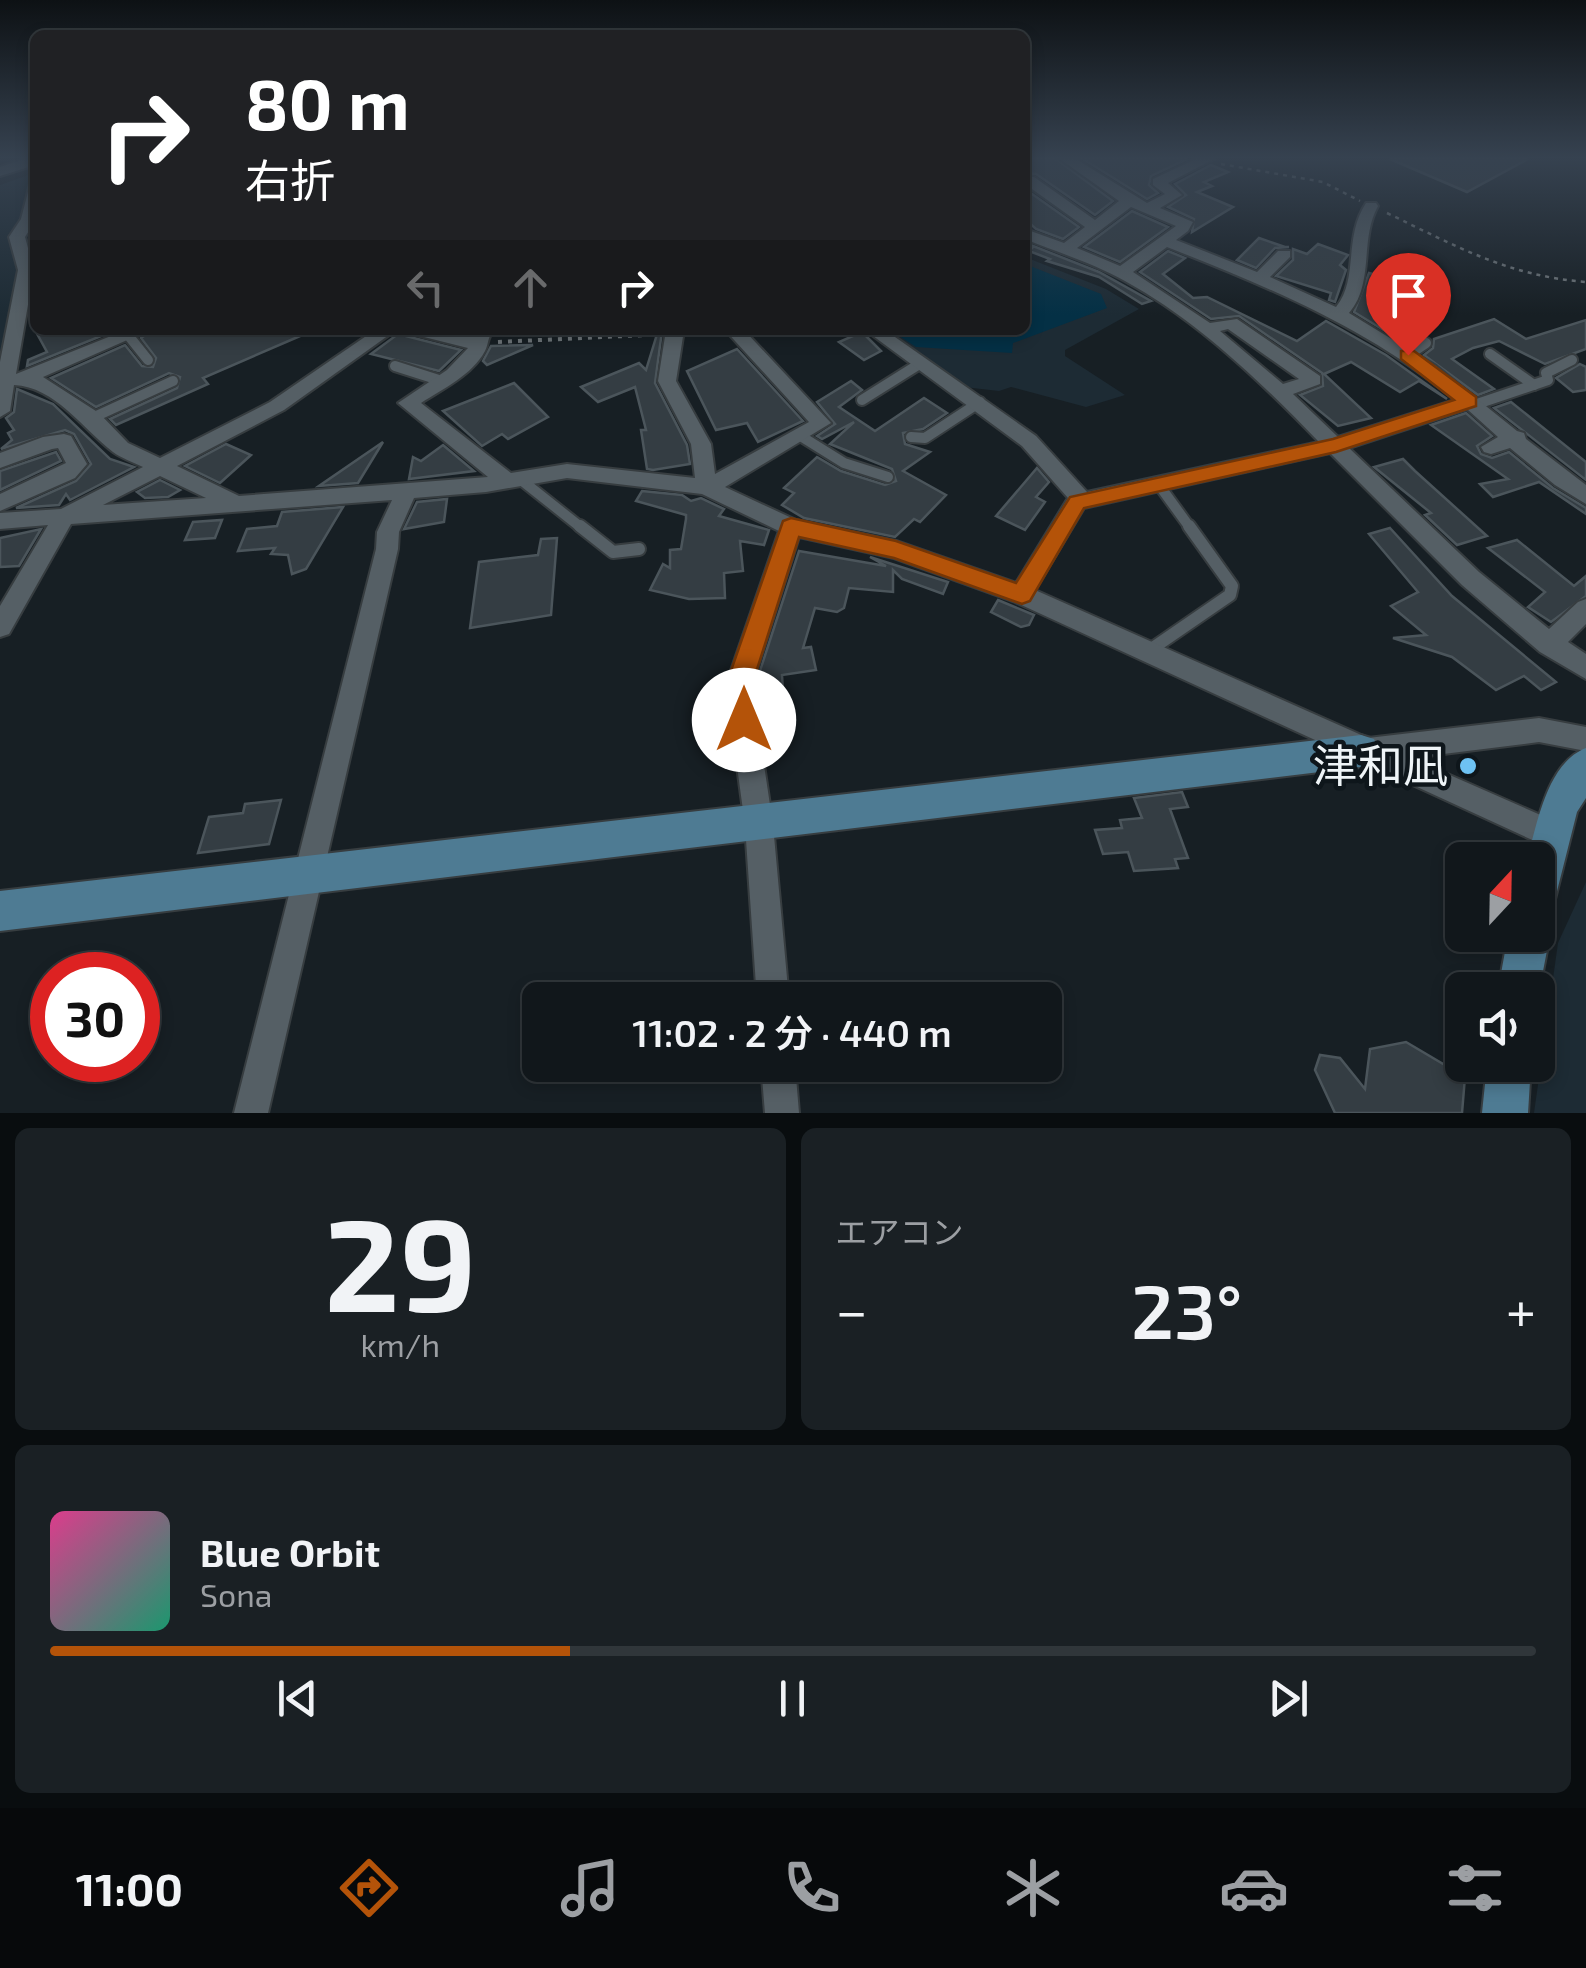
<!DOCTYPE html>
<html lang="ja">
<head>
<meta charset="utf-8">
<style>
  body { margin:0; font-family:"Exo 2","Noto Sans JP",sans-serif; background:#1a2024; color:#f1f3f6; height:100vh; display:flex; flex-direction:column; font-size:38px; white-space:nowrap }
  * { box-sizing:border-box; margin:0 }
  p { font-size:32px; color:#9c9fa3 }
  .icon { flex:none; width:55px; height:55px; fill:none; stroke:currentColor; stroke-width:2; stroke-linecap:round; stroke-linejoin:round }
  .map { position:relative; height:1113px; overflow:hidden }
  .sheet { display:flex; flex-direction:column; gap:15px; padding:15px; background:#090d0f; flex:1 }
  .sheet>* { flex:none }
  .banner { position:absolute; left:30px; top:30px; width:1000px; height:305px; border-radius:15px; box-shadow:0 5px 15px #0003,0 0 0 2px #30363a; background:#202124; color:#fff; overflow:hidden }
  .needle { width:65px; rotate:22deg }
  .tools { position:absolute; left:1445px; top:842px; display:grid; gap:20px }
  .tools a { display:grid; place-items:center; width:110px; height:110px; border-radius:15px; background:#11171b; box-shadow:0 5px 15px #0003,0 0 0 2px #30363a; font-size:50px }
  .speed { position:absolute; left:30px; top:952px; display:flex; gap:20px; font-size:50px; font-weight:700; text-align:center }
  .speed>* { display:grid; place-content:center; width:130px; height:130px; border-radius:50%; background:#11171b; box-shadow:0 5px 15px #0003,0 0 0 2px #30363a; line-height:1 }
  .speed .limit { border:15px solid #d22; background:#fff; color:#111 }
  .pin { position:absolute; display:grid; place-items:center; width:85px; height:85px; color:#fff; margin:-102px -42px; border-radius:50% 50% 50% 0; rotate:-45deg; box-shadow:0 0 10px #0007 }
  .pin .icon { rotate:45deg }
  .me { position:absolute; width:110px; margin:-55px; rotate:0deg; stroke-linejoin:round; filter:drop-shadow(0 0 8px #0008) }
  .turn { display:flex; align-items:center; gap:35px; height:210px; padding:0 50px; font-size:45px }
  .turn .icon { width:130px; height:130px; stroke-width:2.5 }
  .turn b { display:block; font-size:70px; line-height:85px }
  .lanes { display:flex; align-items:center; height:95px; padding:0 50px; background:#0003; justify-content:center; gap:50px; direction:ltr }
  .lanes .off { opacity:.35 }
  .big { font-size:75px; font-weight:600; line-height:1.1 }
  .sheet .widget { flex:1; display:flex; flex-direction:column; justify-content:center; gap:15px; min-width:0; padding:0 35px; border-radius:15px; background:#1a2024 }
  .sheet .dial { align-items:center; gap:0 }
  .dial b { font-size:130px; line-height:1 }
  .song { display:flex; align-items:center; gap:30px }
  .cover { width:120px; height:120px; border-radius:15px; background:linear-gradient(135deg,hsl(330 70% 55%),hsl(160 70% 35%)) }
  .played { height:10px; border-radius:5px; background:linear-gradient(90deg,#b45309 35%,#30363a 35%) }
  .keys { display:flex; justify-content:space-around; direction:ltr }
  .heat { display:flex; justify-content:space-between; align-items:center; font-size:55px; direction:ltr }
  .sheet .tiles { flex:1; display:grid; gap:15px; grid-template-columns:1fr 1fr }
  .widget:last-child { grid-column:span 2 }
  .trip { position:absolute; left:522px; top:982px; width:540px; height:100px; border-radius:15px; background:#11171b; box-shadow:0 5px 15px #0003,0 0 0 2px #30363a; font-weight:600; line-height:100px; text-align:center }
  .tab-bar { display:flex; height:160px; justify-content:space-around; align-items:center; background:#07090b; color:#9c9fa3 }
  .tab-bar .icon { width:70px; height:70px }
  .tab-bar .selected { color:#b45309 }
  .tab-bar b { font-size:45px; color:#f1f3f6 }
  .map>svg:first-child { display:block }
  .built { fill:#1d2b34 }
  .green { fill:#043045 }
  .building { fill:#343d43; stroke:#4b555b; stroke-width:2.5 }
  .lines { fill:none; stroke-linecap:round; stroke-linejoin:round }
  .lane-far1-casing { stroke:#373d40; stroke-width:14 }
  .lane-casing { stroke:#373d40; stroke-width:16 }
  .street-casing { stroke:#373d40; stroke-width:4 }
  .secondary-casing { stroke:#373d40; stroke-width:4 }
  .path-far1 { stroke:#6d7478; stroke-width:2.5; stroke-dasharray:4 5; stroke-linecap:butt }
  .path { stroke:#6d7478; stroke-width:4; stroke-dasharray:4 6; stroke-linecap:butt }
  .lane-far1 { stroke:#555f65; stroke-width:10 }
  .lane { stroke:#555f65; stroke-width:12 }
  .street { fill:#555f65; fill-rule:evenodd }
  .secondary { fill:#4e7b93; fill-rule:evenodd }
  .route { fill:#b45309; stroke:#753606; stroke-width:2.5 }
  .poi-dot { fill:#6ec2f3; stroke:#0e161b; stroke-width:4 }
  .labels { text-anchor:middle; stroke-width:9; stroke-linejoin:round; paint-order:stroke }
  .near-poi-label { font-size:45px; fill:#eef4f7; stroke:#0e161b; text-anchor:end }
</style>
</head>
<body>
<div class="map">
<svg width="1586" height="1113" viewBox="0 0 1586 1113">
  <rect width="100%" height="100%" fill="#171f24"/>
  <g class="built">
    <path d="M34,173L18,235L24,274L0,384V185Z"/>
    <path d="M1025,257L1106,289L1139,309L1065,350V356L1125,395L1086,407L1011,387L999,391L964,387L878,330H1025Z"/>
    <path d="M1586,882V1113H1534L1558,943Z"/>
  </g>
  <path class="green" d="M1025,264L1101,294L1107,308L1013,343L1012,353L916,347L890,330H1025Z"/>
  <g class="building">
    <path d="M1025,159H1056L1113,201L1095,215L1036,174L1025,173Z"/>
    <path d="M1083,159H1187L1151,176L1149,185L1158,193L1147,199Z"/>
    <path d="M1390,159H1528L1467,192Z"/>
    <path d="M1211,165L1228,172L1204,182L1212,186L1197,192L1233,207L1192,232L1194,219L1168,207L1186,195L1175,184Z"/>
    <path d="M1025,189L1079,227L1063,239L1036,229L1025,219Z"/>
    <path d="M1132,211L1168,227L1120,262L1084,247Z"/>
    <path d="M1259,238L1285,247H1289L1275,248L1256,268L1237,260Z"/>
    <path d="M1028,244L1099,272L1151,301L1142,304L1099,277L1047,261L1050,259L1029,251L1033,247Z"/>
    <path d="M1318,244L1348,255L1340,265L1346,270L1335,302L1329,300L1331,293L1276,276L1293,260V249L1307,254Z"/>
    <path d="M1168,251L1185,258L1163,274L1193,298L1207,297L1297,341L1326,321L1386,355L1447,399L1419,381L1400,392L1351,362L1324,374L1371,418L1338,426L1300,395L1323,386L1322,373L1239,316L1211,319L1140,272Z"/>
    <path d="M1369,273L1409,283L1411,275L1434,280L1429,297H1418L1384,318L1418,338L1408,345L1354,312Z"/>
    <path d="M1494,319L1526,339L1586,320V349L1545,364L1499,341L1473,348L1452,359L1494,389L1478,395L1424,355L1433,348L1434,339Z"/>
    <path d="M35,330H116L27,366L28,360L47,352Z"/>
    <path d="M153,330H314L203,378L208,384L116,425L110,419L177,388L180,377L169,373L96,407L51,378L125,345L142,366L153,367L156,358L141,338Z"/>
    <path d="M658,331H662L655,383L687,445L690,464L653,470L647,469L641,430H646L635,387L598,402L581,387L639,363L646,370Z"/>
    <path d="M862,332L881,351L864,360L839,342Z"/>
    <path d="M398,334L461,350L439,371L371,354Z"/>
    <path d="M533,345L487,365L483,361L491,346Z"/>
    <path d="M737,349L803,421L758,442L747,423L716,430L687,371Z"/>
    <path d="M1580,364L1586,367V390L1573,392L1556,378Z"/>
    <path d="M851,381L862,390L839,407L875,431L924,398L947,413L923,429L903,433L905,444L930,452L903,471L946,495L920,522L914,519L895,537L804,518L782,505L794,493L784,488L817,457L841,471L885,485L896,481L892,469L830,444L854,422L822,439L817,436L835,424L817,402Z"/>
    <path d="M514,383L548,417L508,439L502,434L482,446L443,411Z"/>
    <path d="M17,389L53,404L110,459L134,467L70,500L66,494L59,505L16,508L76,481L91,464L74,434L65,430L1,449L12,440L8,433L14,430L6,418L14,412Z"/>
    <path d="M1511,402L1586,462V480L1494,408Z"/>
    <path d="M1466,413L1492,436L1477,446L1481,454L1492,458L1509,452L1553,488L1586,508V514L1539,482L1493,497L1480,484L1508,479L1431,425Z"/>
    <path d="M383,442L358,483L319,486Z"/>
    <path d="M226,444L251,455L220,483L185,466Z"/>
    <path d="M443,445L474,471L409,479L413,457L421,461Z"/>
    <path d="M56,452L61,461L0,490V471Z"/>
    <path d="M1403,459L1415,471L1487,536L1457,545L1425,515L1431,513L1374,467Z"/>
    <path d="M1037,468L1049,482L1036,497L1045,502L1025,530L996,516Z"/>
    <path d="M160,480L180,490L168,497L145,498L137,492Z"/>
    <path d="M642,491L682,495L691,501L701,498L724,509L719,516L769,530L764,545L740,541L743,571L724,573L725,598L689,599L650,590L663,564L670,568V550L681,549L686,519V515L636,501Z"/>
    <path d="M447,499L444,522L404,529L417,502Z"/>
    <path d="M343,507L306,569L292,574L288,555L271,554L275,548L238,551L247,529L277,526L282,512Z"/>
    <path d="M222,520L215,538L185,540L193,522Z"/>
    <path d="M1390,528L1452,596L1556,682L1541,690L1524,676L1496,690L1452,657L1393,638L1426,635L1391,606L1418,592L1369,534Z"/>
    <path d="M41,529L19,566L0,567V538Z"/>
    <path d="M557,538L551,615L470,628L479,562L538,555L541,539Z"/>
    <path d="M1517,540L1574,586L1586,576V596L1551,622L1528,607L1545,592L1488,548Z"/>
    <path d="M799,551L886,566L870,557L948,582L943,594L902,579L893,570V592L849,588L844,608L837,612L815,608L803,648L811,647L816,670L782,675L783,691L759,694L757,680Z"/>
    <path d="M998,600L1034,615L1029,625L1021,627L991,612Z"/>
    <path d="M1182,792L1188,807L1170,809L1188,858L1175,859L1178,868L1134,871L1128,852L1103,854L1095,830L1122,828L1120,820L1142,818L1134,798Z"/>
    <path d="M281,800L269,844L198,853L209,817L243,813L245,804Z"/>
    <path d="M1406,1042L1465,1077L1462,1113H1335L1315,1070L1320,1055L1340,1058L1365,1089L1370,1049Z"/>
  </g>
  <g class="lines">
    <g class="lane-far1-casing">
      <g id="lane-far1">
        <path d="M128,335L148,360"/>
        <path d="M1490,354L1534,385"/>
        <path d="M1408,355L1426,343"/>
        <path d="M395,366L442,381"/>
        <path d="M862,400L921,363"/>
        <path d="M1474,405L1548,380L1546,373L1572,360"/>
        <path d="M92,418L173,381"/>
        <path d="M799,435L844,463L888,477"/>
        <path d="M911,437L925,438L980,402"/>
        <path d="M520,479L583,529"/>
        <path d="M1159,485L1191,529"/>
      </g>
    </g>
    <g class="lane-casing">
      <g id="lane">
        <path d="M580,526L613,552L639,549"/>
        <path d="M1150,650L1230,595L1232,586L1189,526"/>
      </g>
    </g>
    <g class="street-casing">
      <g id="street">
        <path d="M24,159H35V165L0,176V167Z"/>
        <path d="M1060,159H1076L1147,203L1165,194L1153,185V179L1196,159H1214L1168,183L1182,195L1160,208L1193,222L1188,231L1176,240L1257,272L1278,251H1290V257L1270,277L1336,307C1359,279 1343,238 1366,203H1376L1378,206C1359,240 1375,283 1349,313L1436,366L1517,431L1524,433L1526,439L1586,485V504L1555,485L1510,448L1491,454L1484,452L1481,447L1498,437L1467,409L1349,448L1479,572L1549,629L1578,602L1586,599V624L1568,642L1586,654V679L1540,652L1462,585L1330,453L1084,508L1035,590L1368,738L1539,718L1586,727V751L1539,742L1411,758L1561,824L1565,834L1561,844L1551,848L1541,844L1013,601L894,558L799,537L752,685L773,825L789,1000H757L745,825L726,685L779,531L702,494L567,478L486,492L414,498L399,532L398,549L268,1113H234L376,549L377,532L392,500L71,524L9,634L0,637V606L48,525L0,529V513L61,509L143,467C133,462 121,458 113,452C82,428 55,387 14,385L10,411L0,417V362L18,270L9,237L21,219L30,184L35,183V221L25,237L34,270L16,374L126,330H150L43,377L99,413L128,443L160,458L270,402L375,330H432L470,337L475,330H494C487,338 489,343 485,351C472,375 443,389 421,403L511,473L567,464L695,478L691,444L658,381L666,330H684L676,381L711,444L715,474L809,422L725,330H744L831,423L725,487L796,520L896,541L1016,583L1068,498L1022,446L865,330H885L1036,436L1087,492L1319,442C1262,383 1198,321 1125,281C1093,263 1059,253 1025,239V229L1064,243L1085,227L1025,184V177H1034L1095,220L1119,201ZM1131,207L1176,226L1120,266L1077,248ZM1167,247C1269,287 1370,329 1455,400L1338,437L1293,394L1320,384V376L1237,319L1210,323L1133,272ZM1228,329L1299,379L1283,384L1220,331ZM396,330L468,348L447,370L398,403L488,477L239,496L177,466L284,410ZM160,476L206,498L103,505Z"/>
        <path d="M64,434L71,436L87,464L75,478L0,511V494L66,463L58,448L52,449L0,468V453L43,437Z"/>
        <path d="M761,1065H795L799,1113H765Z"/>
      </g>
    </g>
    <g class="secondary-casing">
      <g id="secondary">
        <path d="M1361,735L1374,739L1379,751L1374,763L1361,767L0,931V891Z"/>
        <path d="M1586,748V798L1577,812L1552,911L1538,917V860H1527C1537,824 1547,763 1586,748Z"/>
        <path d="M1538,918L1550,935L1538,997V990H1498L1508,935H1538Z"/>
        <path d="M1487,1065H1531L1528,1113H1482Z"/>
      </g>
    </g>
    <g class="path-far1">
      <path d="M1221,164L1323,182L1360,201"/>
      <path d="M1387,213C1456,246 1508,276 1586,282"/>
    </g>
    <path class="path" d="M498,342L646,335L647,330"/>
    <use href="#lane-far1" class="lane-far1"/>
    <use href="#lane" class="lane"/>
    <use href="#street" class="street"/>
    <use href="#secondary" class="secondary"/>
  </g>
  <linearGradient id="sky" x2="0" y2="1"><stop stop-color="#0d1114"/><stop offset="0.5" stop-color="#364250"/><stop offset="1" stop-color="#364250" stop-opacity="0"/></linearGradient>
  <rect width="1586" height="315" fill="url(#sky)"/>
  <path class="route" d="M1401,351H1414L1476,397V406L1336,452L1084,508L1030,601L1022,604L894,558L799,537L752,685L757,720L753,728L744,731L735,728L726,685L783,521L791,518L896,541L1016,583L1070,497L1333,439L1454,400L1401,359Z"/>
  <circle class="poi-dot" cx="1468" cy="766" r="10"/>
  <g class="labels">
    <g class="near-poi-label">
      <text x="1448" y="782">津和凪</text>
    </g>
  </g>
</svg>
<div class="tools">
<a><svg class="needle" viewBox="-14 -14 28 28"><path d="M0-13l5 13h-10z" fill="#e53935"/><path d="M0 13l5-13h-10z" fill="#9c9fa3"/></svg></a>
<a><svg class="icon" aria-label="sound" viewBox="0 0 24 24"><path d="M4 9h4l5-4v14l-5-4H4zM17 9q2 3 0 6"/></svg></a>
</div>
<div class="speed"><div class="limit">30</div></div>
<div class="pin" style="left:1408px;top:355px;background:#d93025"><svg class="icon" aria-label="arrive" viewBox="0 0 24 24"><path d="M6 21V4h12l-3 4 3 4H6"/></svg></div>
<svg class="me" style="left:744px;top:720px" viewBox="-20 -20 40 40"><circle r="19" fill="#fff"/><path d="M0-13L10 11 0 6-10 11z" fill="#b45309"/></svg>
<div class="trip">11:02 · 2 分 · 440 m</div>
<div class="banner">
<div class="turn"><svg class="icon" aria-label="right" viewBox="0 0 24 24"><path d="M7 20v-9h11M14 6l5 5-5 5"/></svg><div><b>80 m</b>右折</div></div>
<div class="lanes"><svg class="icon off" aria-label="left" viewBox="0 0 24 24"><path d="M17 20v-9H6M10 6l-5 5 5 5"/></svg><svg class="icon off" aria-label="ahead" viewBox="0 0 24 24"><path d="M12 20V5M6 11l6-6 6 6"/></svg><svg class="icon" aria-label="right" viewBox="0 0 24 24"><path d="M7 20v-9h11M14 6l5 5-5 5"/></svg></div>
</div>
</div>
<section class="sheet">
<div class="tiles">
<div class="widget dial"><b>29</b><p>km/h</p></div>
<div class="widget"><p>エアコン</p>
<div class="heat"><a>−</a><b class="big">23°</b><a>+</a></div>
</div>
<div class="widget">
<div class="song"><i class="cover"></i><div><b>Blue Orbit</b><p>Sona</p></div></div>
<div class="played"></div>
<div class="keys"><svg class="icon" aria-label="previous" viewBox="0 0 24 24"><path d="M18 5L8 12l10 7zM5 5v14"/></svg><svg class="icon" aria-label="pause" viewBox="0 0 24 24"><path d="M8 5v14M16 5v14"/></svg><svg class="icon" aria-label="next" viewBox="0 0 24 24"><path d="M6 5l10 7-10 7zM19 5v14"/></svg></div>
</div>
</div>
</section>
<nav class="tab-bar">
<b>11:00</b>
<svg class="icon selected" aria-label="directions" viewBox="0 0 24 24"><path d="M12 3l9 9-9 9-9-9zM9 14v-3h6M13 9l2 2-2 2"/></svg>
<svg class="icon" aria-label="music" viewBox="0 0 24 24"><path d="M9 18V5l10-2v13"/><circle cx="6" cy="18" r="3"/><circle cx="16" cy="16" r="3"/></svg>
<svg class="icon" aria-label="phone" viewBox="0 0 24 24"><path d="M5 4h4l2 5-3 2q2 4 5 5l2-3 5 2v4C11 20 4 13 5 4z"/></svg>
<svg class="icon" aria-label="climate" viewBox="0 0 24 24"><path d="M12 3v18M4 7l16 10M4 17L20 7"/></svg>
<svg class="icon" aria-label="car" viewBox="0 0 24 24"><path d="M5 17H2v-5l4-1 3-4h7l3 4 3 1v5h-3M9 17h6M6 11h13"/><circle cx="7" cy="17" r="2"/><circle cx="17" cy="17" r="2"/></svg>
<svg class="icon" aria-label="filters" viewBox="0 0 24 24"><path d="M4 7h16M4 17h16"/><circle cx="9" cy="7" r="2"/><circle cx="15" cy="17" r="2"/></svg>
</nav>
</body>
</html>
